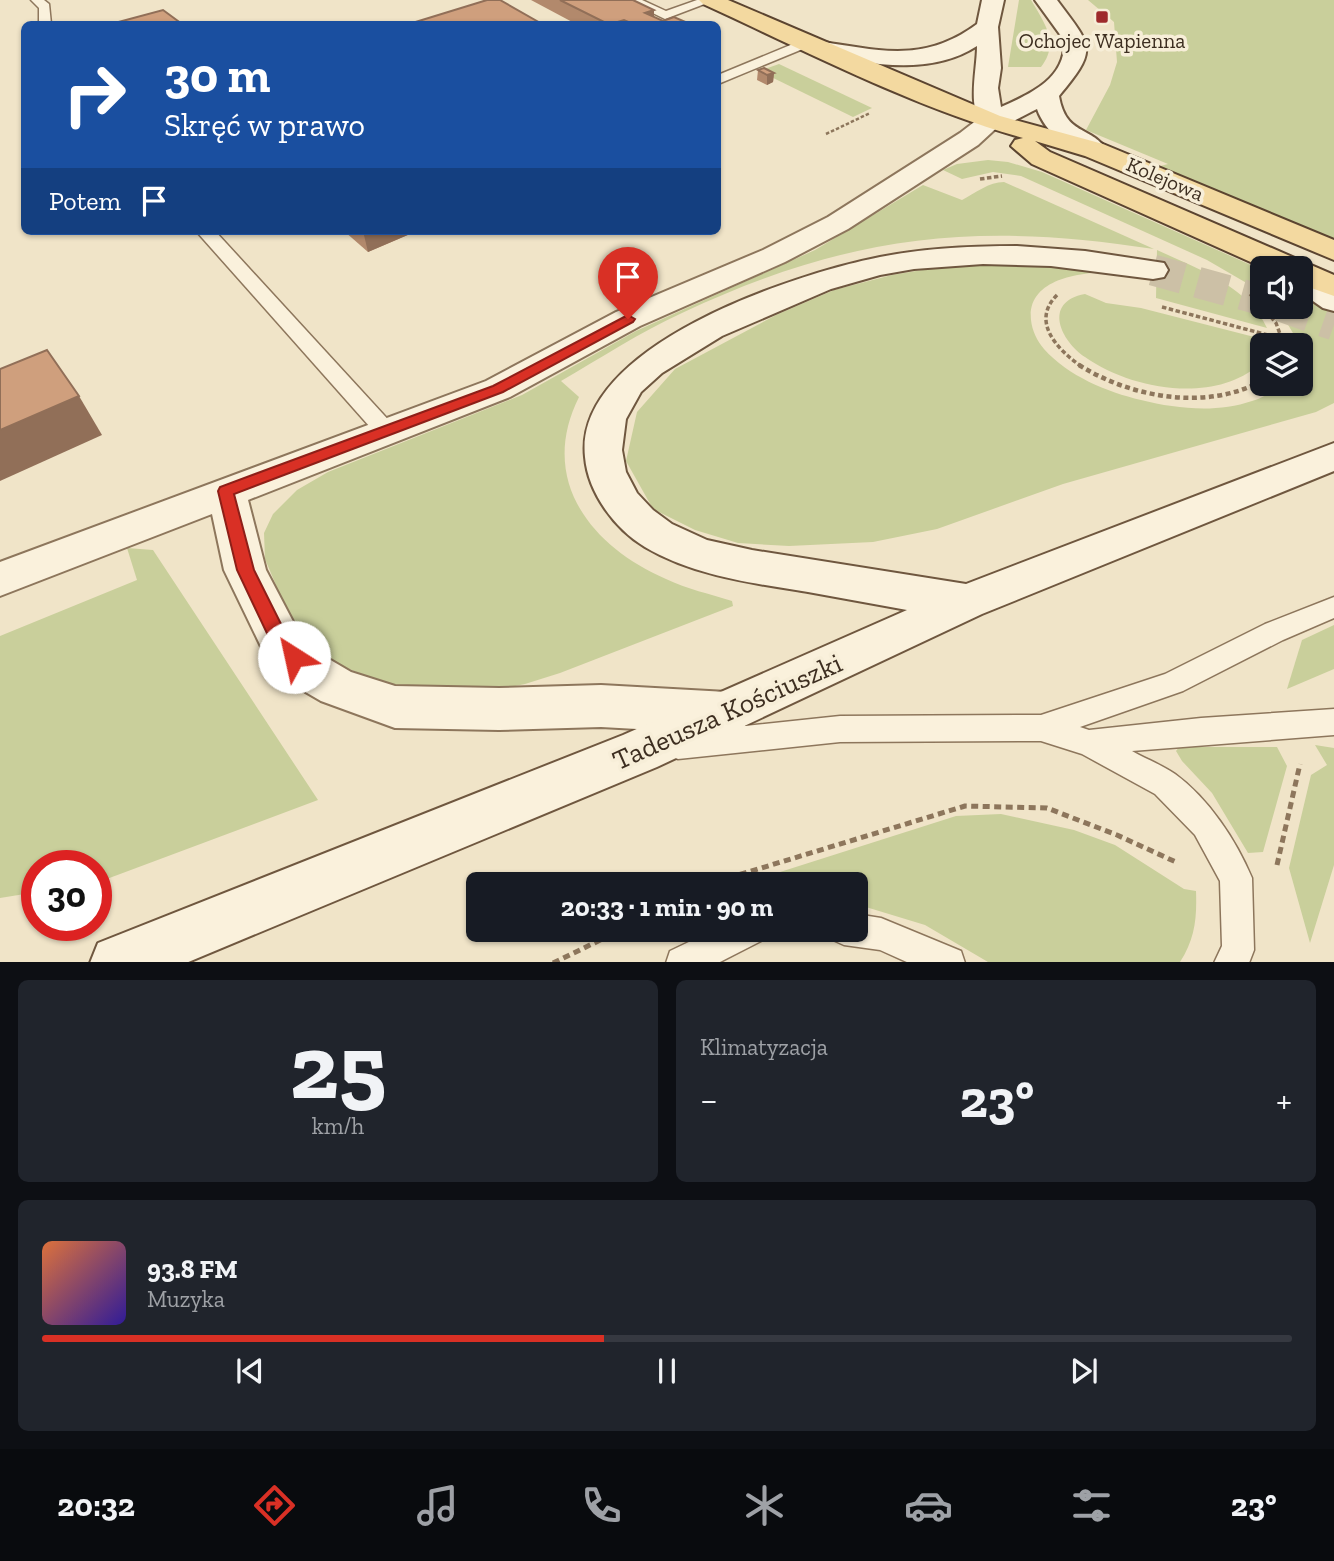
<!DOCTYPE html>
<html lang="pl">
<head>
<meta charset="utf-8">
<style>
  body { margin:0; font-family:"Zilla Slab",serif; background:#20242c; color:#f1f3f6; height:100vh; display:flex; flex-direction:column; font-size:26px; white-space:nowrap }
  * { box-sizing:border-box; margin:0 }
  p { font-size:23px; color:#9ea1a6 }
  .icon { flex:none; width:38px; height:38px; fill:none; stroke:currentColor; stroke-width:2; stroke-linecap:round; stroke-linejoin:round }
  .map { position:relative; height:962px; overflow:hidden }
  .details { display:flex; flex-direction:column; gap:18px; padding:18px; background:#0d0f14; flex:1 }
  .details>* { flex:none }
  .guide { position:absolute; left:21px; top:21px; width:700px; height:214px; border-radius:10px; box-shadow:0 2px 5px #0004; background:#1a4fa0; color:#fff; overflow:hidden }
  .controls { position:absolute; left:1250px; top:256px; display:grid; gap:14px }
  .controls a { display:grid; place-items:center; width:63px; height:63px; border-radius:10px; background:#171b24; box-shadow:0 2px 5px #0004; font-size:35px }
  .speed { position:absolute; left:21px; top:850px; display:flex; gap:14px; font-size:35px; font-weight:700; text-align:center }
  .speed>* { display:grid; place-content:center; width:91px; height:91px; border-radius:50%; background:#171b24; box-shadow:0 2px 5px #0004; line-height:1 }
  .speed .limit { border:10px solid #d22; background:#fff; color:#111 }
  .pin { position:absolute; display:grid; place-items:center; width:60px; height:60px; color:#fff; margin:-72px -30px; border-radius:50% 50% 50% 0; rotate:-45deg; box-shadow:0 0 7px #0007 }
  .pin .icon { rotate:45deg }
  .me { position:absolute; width:77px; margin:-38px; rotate:325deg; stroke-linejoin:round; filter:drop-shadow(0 0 5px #0008) }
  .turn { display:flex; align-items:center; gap:24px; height:147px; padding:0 28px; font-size:32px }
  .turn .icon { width:91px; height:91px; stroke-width:2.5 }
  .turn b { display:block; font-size:49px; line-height:60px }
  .then { display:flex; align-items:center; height:66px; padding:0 28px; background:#0003; gap:14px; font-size:26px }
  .big { font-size:52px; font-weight:800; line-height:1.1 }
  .details .card { flex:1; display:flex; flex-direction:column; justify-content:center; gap:10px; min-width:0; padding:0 24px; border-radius:10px; background:#20242c }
  .details .dial { align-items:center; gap:0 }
  .dial b { font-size:91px; line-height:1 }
  .song { display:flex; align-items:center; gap:21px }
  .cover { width:84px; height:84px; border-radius:10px; background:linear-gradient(135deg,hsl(20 70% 55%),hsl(250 70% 35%)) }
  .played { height:7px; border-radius:4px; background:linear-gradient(90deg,#d93025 45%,#363941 45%) }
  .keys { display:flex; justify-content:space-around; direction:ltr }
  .heat { display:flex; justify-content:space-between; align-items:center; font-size:38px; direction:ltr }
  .details .tiles { flex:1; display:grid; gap:18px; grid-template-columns:1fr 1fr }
  .card:last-child { grid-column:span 2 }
  .trip { position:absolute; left:466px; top:872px; width:402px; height:70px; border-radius:10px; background:#171b24; box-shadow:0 2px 5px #0004; font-weight:800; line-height:70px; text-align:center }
  .menu { display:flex; height:112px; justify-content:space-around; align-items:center; background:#090b0e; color:#9ea1a6 }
  .menu .icon { width:49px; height:49px }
  .menu .active { color:#d93025 }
  .menu b { font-size:32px; color:#f1f3f6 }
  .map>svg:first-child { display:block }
  .green { fill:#c9cf9b }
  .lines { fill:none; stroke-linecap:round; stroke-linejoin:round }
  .secondary-tunnel { stroke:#ccc0a6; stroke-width:31; stroke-dasharray:31 15; stroke-linecap:butt }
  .lane-casing { stroke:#8d765c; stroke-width:3 }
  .street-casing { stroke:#8d765c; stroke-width:4 }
  .secondary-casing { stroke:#6f573f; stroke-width:4 }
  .primary-casing { stroke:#5b4430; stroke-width:4 }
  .path-far3 { stroke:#8d765c; stroke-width:2.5; stroke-dasharray:3.5 2; stroke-linecap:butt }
  .path-far2 { stroke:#8d765c; stroke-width:3.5; stroke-dasharray:4.5 2.5; stroke-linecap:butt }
  .path-far1 { stroke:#8d765c; stroke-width:4.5; stroke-dasharray:5 3.5; stroke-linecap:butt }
  .path { stroke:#8d765c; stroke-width:5; stroke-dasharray:7 4.5; stroke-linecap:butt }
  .lane { fill:#faf1dc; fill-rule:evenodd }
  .street { fill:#faf1dc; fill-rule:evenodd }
  .secondary { fill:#faf1dc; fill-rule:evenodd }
  .primary { fill:#f3d9a0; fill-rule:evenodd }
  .wall { fill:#b2896c }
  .shaded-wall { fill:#916f58 }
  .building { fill:#cf9f7d; stroke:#916f58; stroke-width:2 }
  .route { fill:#d93025; stroke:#8d1f18; stroke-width:2 }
  .poi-dot { fill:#9e2a2b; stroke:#f7eed8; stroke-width:2.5 }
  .labels { text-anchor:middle; stroke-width:7; stroke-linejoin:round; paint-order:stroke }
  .far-poi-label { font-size:21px; fill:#3d2e20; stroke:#f7eed8 }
  .far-street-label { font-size:21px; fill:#3d2e20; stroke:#f7eed8 }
  .near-street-label { font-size:28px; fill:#3d2e20; stroke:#f7eed8 }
</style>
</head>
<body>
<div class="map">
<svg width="1334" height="963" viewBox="0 0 1334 963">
  <rect width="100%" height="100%" fill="#f0e4c8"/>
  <g class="green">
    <path d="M1019,0H1031C1044,22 1060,43 1041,67H1008Z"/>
    <path d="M1088,0H1334V239L1153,168L1168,164L1086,130L1110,85L1117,62L1114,22Z"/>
    <path d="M779,64L872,108L853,117L759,71Z"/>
    <path d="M988,160L1008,162L1042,172L1262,270V292L1207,260L1021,176L993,172L962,179L943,170L957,164Z"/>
    <path d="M1004,182L1154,249C974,221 848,235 682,313C640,332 601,358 561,381L579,397C538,479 590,546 666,579C687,589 710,594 732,601L733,606L560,673L525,684L492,691H413L380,682L335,663L318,651L301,632L286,609L265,559L264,533L273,514L297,490L328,472L522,395L636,331L815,250L923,185L962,200C975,193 989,182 1004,182Z"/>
    <path d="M1157,250C1196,268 1248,286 1267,328L1156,298Z"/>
    <path d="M995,263H1043L1045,267L1106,272C1077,273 1027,280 1031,320C1032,330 1037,341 1044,349C1068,376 1107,392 1141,400C1177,409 1217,413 1252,401C1273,395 1276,383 1300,383V345L1277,306H1300V289L1334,316V403L1316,412L1063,484L937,529L873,542L789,546L738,543L695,530L653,509L626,461L637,412L675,369L776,315L834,290L892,275L940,267Z"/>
    <path d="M1085,294L1106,303L1141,308L1270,341L1269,345H1262V361L1259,365C1213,404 1132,390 1085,357C1061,341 1042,302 1085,294Z"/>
    <path d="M127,548L153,550L318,800L96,883V866H37V892L0,898V636L137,580Z"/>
    <path d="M1334,625V669L1287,689L1302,640Z"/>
    <path d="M1315,745L1334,748V865L1310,943L1289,868L1311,775L1327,765Z"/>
    <path d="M1179,747H1277L1287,766L1263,852L1248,853L1212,793L1182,761L1176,751Z"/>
    <path d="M1001,814L1074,830L1115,845L1184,889L1196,891C1197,918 1195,939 1180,962H988L925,925L856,904V884H742L956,816Z"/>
  </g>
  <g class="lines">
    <g class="secondary-tunnel">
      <path d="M1153,270L1262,300"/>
      <path d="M1280,306L1334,325"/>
    </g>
    <g class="lane-casing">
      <g id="lane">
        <path d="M31,0H44L49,4L51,24H39V8Z"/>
        <path d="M626,0H642L666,11L697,0H715L665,19Z"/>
        <path d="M805,39L810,40V46L718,84V75Z"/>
        <path d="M196,231H215L394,426L397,431L394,436L386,439L378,436Z"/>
        <path d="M1334,597V618L1283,640L1183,691L1080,727L1089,730L1201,718L1334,709V735L1132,751C1146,759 1162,765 1175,774C1209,799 1236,840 1252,878L1254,950L1249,963H1214L1222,946L1220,881L1195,835L1155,794L1082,754L1041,741L840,742L678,759L668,755L664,746L668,737L678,733L840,716L1041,715L1165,674L1265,624Z"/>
        <path d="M856,914L881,918L961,951L965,963H909L880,950L844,945L833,940L828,929H856Z"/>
        <path d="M716,929H768L763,940L718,963H666L670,951Z"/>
      </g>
    </g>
    <g class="street-casing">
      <path id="street" d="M991,113L1000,116L1004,121L978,145L848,229L785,262L640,326L510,397L248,500L266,570L299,633L322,655L351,672L395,686L499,688L601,685L727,692L744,698L750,713L744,728L727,734L601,727L499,730L395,728L321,701L290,683L267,659L224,570L212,514L0,596V562L486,381L616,312L763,250L828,217L960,133L982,116Z"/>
    </g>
    <g class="secondary-casing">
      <g id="secondary">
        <path d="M982,0H1004L998,27L1001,68L998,88L1001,107C1030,94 1067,78 1064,40L1035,0H1057C1092,47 1099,48 1059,96C1066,136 1090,125 1107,150L1103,156C1078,162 1045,133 1037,109C1020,117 1001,131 982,126C967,105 977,70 977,46C929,77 869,63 817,55L809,53L806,48L809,43L817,41C879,50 923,64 977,24Z"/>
        <path d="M1017,246L1085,251L1164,263L1168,270L1164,277L1153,279L1051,266L983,264L914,269L880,275L831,289L722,336L662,373L641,392L626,419L622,450L626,472L637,493L653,510L672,524L707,540L752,550L966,584L1334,443V471L982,614L657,767L186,963H90L98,943L623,735L907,610C874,604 841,598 808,592C752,583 694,576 645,547C615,529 588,493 585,457C573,346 794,274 880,257C925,248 971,246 1017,246Z"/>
        <path d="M1300,268L1311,270L1334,286V311L1323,308L1300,292Z"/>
      </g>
    </g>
    <g class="primary-casing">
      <path id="primary" d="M699,0H728L1000,116L1103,144L1334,240V260L1085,156L1035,141L1050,152L1334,275V296L1300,284V268H1264L1032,164L1011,146L1015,140L1023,138C913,107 808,52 703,4Z"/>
    </g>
    <path class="path-far3" d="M826,134L870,113"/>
    <g class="path-far2">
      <path d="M980,179L1002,176"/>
      <path d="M1250,294L1262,306"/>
      <path d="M1057,295C1030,322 1058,350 1082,367"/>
      <path d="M1262,306L1276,323L1284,345"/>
      <path d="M1162,307L1283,339"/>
    </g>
    <path class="path-far1" d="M1079,365C1132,398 1206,411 1262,381"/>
    <g class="path">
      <path d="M1277,865L1300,764"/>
      <path d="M719,884L735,876L965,806L1047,808L1117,835L1178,863"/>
      <path d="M553,963L623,929"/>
    </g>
    <use href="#lane" class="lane"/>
    <use href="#street" class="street"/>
    <use href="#secondary" class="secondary"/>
    <use href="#primary" class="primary"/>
  </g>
  <g class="wall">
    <path d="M531,0H633L654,17L663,21L690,24H576Z"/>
    <path d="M758,70L774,73L773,82L767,85L757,80Z"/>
    <path d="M344,231H417L368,252Z"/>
  </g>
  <g class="shaded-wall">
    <path d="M654,10V24L645,13Z"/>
    <path d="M624,20V24H611Z"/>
    <path d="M774,73L773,82L767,85V75Z"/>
    <path d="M363,231H417L368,252Z"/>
    <path d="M79,396L102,435L0,481V430Z"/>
  </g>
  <g class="building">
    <path d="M487,0H500L542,24H409Z"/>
    <path d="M560,0H633L654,10L645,13L663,21L674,17L690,24H633L624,20L611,24H608Z"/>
    <path d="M163,10L182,24H111Z"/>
    <path d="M764,68L774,73L767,75L758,70Z"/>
    <path d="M47,350L79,396L0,430V369Z"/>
  </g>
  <path class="route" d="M628,315L635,319L633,322L503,392L234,494L254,570L289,640L304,657L301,663L294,665L288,663L273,646L237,570L218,491L220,487L493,386Z"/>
  <rect class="poi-dot" x="1095" y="10" width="14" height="14" rx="3.5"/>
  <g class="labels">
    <g class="far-poi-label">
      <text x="1102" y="48">Ochojec Wapienna</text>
    </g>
    <g class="far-street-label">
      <text transform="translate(1165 179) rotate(23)" y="7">Kolejowa</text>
    </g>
    <g class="near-street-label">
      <text transform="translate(727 711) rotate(-24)" y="10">Tadeusza Kościuszki</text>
    </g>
  </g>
</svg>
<div class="controls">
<a><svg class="icon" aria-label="sound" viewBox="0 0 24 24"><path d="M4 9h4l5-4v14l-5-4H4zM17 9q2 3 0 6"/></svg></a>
<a><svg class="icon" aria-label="layers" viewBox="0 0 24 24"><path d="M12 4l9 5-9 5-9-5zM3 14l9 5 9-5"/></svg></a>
</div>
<div class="speed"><div class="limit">30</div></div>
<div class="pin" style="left:628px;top:319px;background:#d93025"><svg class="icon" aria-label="arrive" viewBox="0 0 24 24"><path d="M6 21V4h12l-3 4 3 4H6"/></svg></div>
<svg class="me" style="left:294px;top:657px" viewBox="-20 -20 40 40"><circle r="19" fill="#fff"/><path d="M0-13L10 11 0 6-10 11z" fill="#d93025"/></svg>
<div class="trip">20:33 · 1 min · 90 m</div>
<div class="guide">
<div class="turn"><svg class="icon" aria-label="right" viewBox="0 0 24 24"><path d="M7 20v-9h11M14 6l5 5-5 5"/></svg><div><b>30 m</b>Skręć w prawo</div></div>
<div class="then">Potem<svg class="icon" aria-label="arrive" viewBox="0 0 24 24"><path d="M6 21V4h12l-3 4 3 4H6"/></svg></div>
</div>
</div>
<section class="details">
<div class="tiles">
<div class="card dial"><b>25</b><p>km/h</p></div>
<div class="card"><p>Klimatyzacja</p>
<div class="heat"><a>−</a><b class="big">23°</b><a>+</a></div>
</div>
<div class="card">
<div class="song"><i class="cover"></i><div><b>93.8 FM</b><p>Muzyka</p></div></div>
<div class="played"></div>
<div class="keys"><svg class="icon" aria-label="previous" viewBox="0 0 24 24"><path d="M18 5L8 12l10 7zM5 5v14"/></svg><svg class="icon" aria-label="pause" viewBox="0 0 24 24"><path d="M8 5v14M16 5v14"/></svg><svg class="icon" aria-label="next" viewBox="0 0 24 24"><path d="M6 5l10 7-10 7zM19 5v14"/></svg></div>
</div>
</div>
</section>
<nav class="menu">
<b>20:32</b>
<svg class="icon active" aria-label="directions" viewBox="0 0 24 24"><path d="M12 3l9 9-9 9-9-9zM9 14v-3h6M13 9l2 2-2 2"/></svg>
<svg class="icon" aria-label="music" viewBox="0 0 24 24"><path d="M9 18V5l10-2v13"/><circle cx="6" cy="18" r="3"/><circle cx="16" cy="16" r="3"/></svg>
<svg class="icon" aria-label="phone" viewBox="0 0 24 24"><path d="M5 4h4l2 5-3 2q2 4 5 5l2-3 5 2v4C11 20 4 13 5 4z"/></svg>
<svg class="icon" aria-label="climate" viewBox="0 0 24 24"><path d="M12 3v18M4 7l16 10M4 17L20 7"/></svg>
<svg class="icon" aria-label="car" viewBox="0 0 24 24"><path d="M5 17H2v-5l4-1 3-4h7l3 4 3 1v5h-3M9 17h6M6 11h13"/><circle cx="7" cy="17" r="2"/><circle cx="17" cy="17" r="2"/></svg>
<svg class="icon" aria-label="filters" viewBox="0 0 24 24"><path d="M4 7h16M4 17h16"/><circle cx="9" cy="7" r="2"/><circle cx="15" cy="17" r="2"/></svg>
<b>23°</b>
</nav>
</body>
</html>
